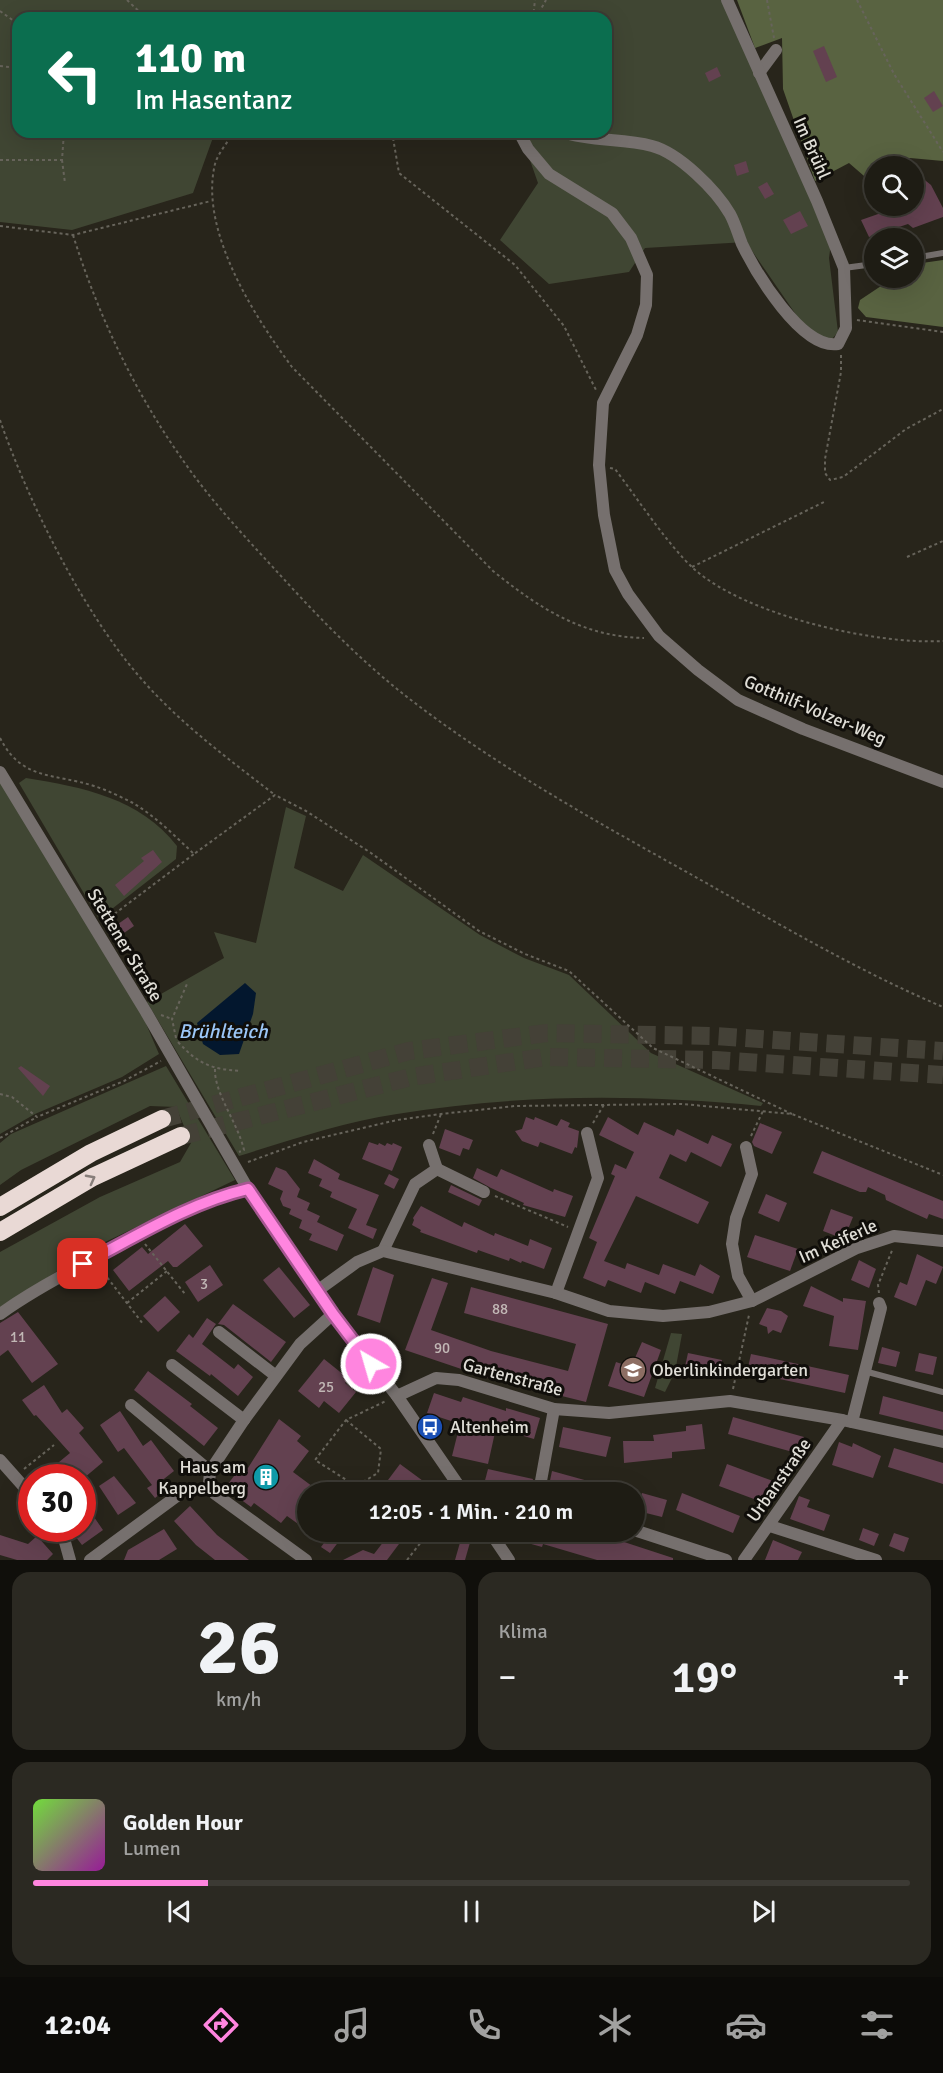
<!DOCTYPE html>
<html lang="de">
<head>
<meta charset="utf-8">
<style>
  body { margin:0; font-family:Signika,sans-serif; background:#2b2922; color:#f1f3f6; height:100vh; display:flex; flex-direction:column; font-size:22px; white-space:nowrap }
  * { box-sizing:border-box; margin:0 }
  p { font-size:20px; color:#a1a1a0 }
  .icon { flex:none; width:33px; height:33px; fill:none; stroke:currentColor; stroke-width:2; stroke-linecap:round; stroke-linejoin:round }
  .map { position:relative; height:1560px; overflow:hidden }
  .details { display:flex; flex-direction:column; gap:12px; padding:12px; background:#100f0b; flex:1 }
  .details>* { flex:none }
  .top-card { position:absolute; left:12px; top:12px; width:600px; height:126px; border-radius:18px; box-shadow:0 6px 24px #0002,0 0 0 2px #3c3a34; background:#0b6e4f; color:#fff; overflow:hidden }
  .buttons { position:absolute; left:864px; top:156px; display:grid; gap:12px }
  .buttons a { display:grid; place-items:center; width:60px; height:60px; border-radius:50%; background:#1e1c14; box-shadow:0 6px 24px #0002,0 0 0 2px #3c3a34; font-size:30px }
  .speed { position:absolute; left:18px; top:1464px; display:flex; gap:12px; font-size:30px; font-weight:700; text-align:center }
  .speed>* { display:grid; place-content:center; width:78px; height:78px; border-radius:50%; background:#1e1c14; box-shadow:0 6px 24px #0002,0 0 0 2px #3c3a34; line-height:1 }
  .speed .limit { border:9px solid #d22; background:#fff; color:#111 }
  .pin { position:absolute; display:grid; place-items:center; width:51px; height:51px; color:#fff; margin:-26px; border-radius:12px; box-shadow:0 3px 9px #0006 }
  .me { position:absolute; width:66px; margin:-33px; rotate:322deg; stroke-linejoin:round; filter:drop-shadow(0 0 4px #0008) }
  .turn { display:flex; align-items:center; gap:21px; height:126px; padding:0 24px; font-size:27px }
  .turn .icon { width:78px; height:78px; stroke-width:2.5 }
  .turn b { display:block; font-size:42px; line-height:51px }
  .big { font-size:45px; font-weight:600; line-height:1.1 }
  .details .card { flex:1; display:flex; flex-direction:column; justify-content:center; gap:9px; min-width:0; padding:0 21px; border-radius:18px; background:#2b2922 }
  .details .dial { align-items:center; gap:0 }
  .dial b { font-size:78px; line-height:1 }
  .song { display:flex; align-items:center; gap:18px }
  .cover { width:72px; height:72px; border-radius:9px; background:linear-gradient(135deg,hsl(100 70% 55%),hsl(300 70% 35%)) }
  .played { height:6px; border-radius:3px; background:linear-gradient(90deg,#ff85df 20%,#3c3a34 20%) }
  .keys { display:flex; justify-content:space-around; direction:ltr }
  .heat { display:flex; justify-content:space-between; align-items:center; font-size:33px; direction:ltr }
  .details .tiles { flex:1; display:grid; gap:12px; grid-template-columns:1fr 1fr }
  .card:last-child { grid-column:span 2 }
  .trip { position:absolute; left:297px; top:1482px; width:348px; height:60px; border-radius:30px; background:#1e1c14; box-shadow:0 6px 24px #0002,0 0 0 2px #3c3a34; font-weight:600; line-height:60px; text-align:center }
  .tabs { display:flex; height:96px; justify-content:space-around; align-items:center; background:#0c0b08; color:#a1a1a0 }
  .tabs .icon { width:42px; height:42px }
  .tabs .active { color:#ff85df }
  .tabs b { font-size:27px; color:#f1f3f6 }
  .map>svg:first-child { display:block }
  .green { fill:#404633 }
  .forest { fill:#596341 }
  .water { fill:#03172e }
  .building { fill:#634150 }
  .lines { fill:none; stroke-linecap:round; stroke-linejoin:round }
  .highway-tunnel { stroke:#444137; stroke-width:18; stroke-dasharray:18 9; stroke-linecap:butt }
  .path { stroke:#67645b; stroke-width:2; stroke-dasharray:3 3; stroke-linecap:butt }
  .lane { stroke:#76706e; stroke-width:6 }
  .street { stroke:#76706e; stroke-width:12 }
  .highway { stroke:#e9d9d5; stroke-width:18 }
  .oneway { stroke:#877e7a }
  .route-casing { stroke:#a65691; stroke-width:15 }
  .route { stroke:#ff85df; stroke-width:10 }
  .labels { text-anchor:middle; stroke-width:6; stroke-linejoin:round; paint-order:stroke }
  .number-label { font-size:15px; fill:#c1b7b5 }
  .street-label { font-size:18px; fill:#e0ded7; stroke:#100e0a }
  .poi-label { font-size:18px; fill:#e0ded7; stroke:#100e0a; text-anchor:start }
  .water-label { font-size:20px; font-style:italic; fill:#9cc7f8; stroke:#100e0a }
</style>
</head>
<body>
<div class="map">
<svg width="943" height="1560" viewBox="0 0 943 1560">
  <rect width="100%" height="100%" fill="#28251b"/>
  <g class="green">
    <path d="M0,0H721L753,61L831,243L829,258L838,332L832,339L823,340L799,319L746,242L645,248L629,272L549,284L500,240L538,183L520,132H606V18H18V132H215L193,193L72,230L0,222Z"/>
    <path d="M0,778L141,1012L159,1054L122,1077L35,1114L0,1134Z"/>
    <path d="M26,778C82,787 140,798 177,846L176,859L99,919L19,783Z"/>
    <path d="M286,807L306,816L294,868L343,891L363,855L480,935L524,958L569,975L651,1053L763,1103L761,1106C639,1094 519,1094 397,1114C344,1122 291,1140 239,1156L147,1002L224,958L214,932L256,943Z"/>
    <path d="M166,1066L235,1180L101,1244L0,1307V1252L100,1197L180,1162L191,1143L176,1107L150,1106L21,1170L0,1185V1143L11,1134Z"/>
    <path d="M671,1333L682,1334L675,1372L665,1392L655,1388Z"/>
  </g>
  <g class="forest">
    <path d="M737,0H943V161L910,158L897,166H874V180L871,182L849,163L815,181L783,89L782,38L755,48Z"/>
    <path d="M943,260V327L866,317L858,308L860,300L881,286L899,285L907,278H914V271L922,263Z"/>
  </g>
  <path class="water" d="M245,983L256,993L253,1014L239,1054L220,1055L203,1044L197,1023Z"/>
  <g class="building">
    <path d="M824,46L837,77L826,82L813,51Z"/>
    <path d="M717,67L721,76L709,82L705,73Z"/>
    <path d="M934,91L943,106L933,112L924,98Z"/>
    <path d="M746,161L749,172L737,176L734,165Z"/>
    <path d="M914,177H921L931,185L943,208V217L913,228L908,224L869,237L861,220L901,206H914Z"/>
    <path d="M767,182L774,194L765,199L758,187Z"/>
    <path d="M800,211L808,226L791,234L783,220Z"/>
    <path d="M153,850L162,862L124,896L115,885L144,861L141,858Z"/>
    <path d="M128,917L134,926L124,933L118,924Z"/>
    <path d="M21,1066L50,1086L43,1096L18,1068Z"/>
    <path d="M526,1117L534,1120L535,1117L557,1126L561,1119L570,1123L568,1127L579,1131L577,1148L575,1147L572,1154L540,1142L538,1147L522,1141L515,1131L522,1129Z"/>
    <path d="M608,1117L638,1135L644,1122L674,1136L677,1129L708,1144L712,1135L732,1144L721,1167L691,1152L686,1162L670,1154L659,1178L709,1202L698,1224L636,1196L604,1261L625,1269L627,1263L659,1275L663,1264L695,1276L700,1264L720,1276L713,1294L680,1281L675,1294L645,1282L641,1293L608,1280L605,1287L583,1278L597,1242L589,1238L615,1176L611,1174L615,1164L626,1169L634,1152L599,1135Z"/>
    <path d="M760,1123L782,1132L772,1154L754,1146L752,1142Z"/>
    <path d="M445,1129L473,1140L469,1150L463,1148L460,1156L439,1148Z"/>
    <path d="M369,1142L378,1145L379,1143L385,1146L387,1143L392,1145L393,1143L402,1147L392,1171L362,1159Z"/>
    <path d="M822,1151L943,1201V1219L929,1214L927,1219L907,1210L886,1200L885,1195L868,1187L866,1192H860L813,1173Z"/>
    <path d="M314,1159L340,1174L338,1179L379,1195L366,1225L377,1229L373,1239L348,1228L357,1209L330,1197L332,1192L319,1186L322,1179L308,1173Z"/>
    <path d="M276,1167L286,1171L300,1189L297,1197L310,1203L307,1210L320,1216L317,1222L344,1235L337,1251L309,1240L312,1234L299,1228L302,1220L289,1214L291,1209L283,1206L280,1199L283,1191L268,1184Z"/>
    <path d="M477,1168L497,1177L501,1169L553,1192L554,1189L573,1196L565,1217L523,1205L524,1203L491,1188L473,1178Z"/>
    <path d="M389,1174L399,1179L394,1189L384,1184Z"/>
    <path d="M451,1185L482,1200L479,1206L448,1192Z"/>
    <path d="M766,1194L787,1203L779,1222L758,1213Z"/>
    <path d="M421,1206L462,1227L464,1222L494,1236L495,1233L528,1246L530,1239L552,1248L544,1269L522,1261L521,1263L510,1258L509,1261L478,1250L477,1253L420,1232L421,1230L412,1225L414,1220L413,1218Z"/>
    <path d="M831,1209L853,1217L844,1239L823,1231Z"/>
    <path d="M185,1224L203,1246L177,1267H173L168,1261L129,1291L113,1270L142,1247L148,1254Z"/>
    <path d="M755,1235L798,1249L790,1271L747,1257Z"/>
    <path d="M917,1254L943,1267L936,1284L926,1280L916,1306L894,1297L900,1282L907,1285Z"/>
    <path d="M859,1260L876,1269L869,1288L851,1280Z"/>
    <path d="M210,1265L223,1285L198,1302L185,1282Z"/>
    <path d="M279,1267L310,1305L294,1318L263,1280Z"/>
    <path d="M373,1267L394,1275L380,1323L357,1315Z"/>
    <path d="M432,1278L448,1283L431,1330L491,1351L568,1371L576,1344L464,1313L471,1287L608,1324L586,1402L485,1377L405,1350Z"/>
    <path d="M811,1286L843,1302V1298L866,1301L858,1350L829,1346L834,1316L803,1306Z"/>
    <path d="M165,1296L180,1312L158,1332L143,1316Z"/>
    <path d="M233,1304L286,1342L271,1362L224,1325L218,1324Z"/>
    <path d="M767,1308L781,1311L788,1316L781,1333L773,1330L768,1334L767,1327L759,1324Z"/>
    <path d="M18,1312L58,1364L32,1383L8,1350L0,1356V1323Z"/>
    <path d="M207,1318L216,1324L202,1344L234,1369L238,1364L253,1377L238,1396L211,1374L210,1376L176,1351L189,1334L193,1338Z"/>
    <path d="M642,1342L661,1350L644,1397L608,1386L616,1362L631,1367Z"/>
    <path d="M882,1347L900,1352L896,1367L878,1363Z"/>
    <path d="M688,1353L722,1360L719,1378L684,1371Z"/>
    <path d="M919,1353L937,1357L933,1375L915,1371Z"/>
    <path d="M751,1354L849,1375L845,1393L747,1372Z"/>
    <path d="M324,1359L349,1379L345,1383L356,1392L339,1413L324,1401L319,1408L298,1391Z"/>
    <path d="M148,1371L192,1404L190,1406L218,1428L204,1446L134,1390Z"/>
    <path d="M44,1385L62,1413L67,1409L84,1428L79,1433L103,1462L84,1478H62L53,1467L70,1453L36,1415L34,1416L22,1400Z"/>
    <path d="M434,1393L461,1402L463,1397L506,1411V1408L540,1418L534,1439L496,1428L488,1464L452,1456L460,1424L427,1413Z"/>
    <path d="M883,1396L943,1412V1430L879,1414Z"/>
    <path d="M120,1411L143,1446L151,1440L174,1471L160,1482L165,1490L155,1498L147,1488L152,1485L124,1448L118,1452L100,1425Z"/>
    <path d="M733,1417L804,1437L800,1454L728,1434Z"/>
    <path d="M279,1419L301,1436L297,1441L309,1451L293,1472L320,1492H308V1531L287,1516L281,1523L254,1503L251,1507L232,1493L235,1489L228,1484L243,1464L248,1468Z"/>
    <path d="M702,1424L705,1449L672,1452V1458L624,1463L623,1441H654L653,1435L686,1431V1426Z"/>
    <path d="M563,1427L611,1437L606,1457L559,1447Z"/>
    <path d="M839,1442L852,1447L853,1443L881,1456L873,1478L832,1465Z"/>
    <path d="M894,1448L943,1463V1484L888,1467Z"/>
    <path d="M400,1464L438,1492H379Z"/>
    <path d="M727,1464L773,1481L765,1503L719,1486Z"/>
    <path d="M488,1469L533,1479L530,1492H482Z"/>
    <path d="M552,1471L617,1489V1492H558L548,1490Z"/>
    <path d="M114,1476L136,1503L118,1515L99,1486Z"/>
    <path d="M642,1493L667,1500L662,1517L638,1511Z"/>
    <path d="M682,1493L740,1516L733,1533L676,1510Z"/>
    <path d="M799,1496L810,1500L807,1507L830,1515L824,1531L790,1519Z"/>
    <path d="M190,1506L217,1535L249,1560H215L196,1545L174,1521Z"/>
    <path d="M94,1517L103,1530L82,1545L72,1532L82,1528V1525Z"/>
    <path d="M863,1528L879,1534L874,1546L859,1540Z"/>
    <path d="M164,1529L177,1549L159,1560H124L128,1550Z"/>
    <path d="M308,1532H346L330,1553L321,1547L324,1543Z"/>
    <path d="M391,1532H408L387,1560H343L363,1550L374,1554Z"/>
    <path d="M463,1532H473L465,1560H455Z"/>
    <path d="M527,1532H582L621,1541L673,1558V1560H597L543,1544L542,1547L524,1542Z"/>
    <path d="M894,1533L909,1538L904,1552L889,1546Z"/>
    <path d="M0,1535L28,1544L37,1536L53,1554L47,1560H17L0,1555Z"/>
    <path d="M773,1540L802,1552L798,1560H765Z"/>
  </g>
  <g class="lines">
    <g class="highway-tunnel">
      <path d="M162,1119L409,1051L547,1033L714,1036L943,1051"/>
      <path d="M181,1136L411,1077L545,1057L716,1060L943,1075"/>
    </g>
    <g class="path">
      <path d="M127,0L146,18"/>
      <path d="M767,0L774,38"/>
      <path d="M857,0L894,74L943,152"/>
      <path d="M0,11L18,24"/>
      <path d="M533,18L535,0"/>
      <path d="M536,18L546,0"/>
      <path d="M0,66L18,68"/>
      <path d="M234,132C228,142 218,153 215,164C199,230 254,316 292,367L493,571C539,608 583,637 644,638"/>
      <path d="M392,132L399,173L515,265L564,326L596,390"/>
      <path d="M0,160H62L64,132"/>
      <path d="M62,160L65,183"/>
      <path d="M0,226L73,235L211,201"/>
      <path d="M73,235C97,312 133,389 180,456C209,499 246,538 281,576C321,620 364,664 411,700C498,767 597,822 692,875C774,921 856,970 943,1007"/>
      <path d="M857,320L943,332"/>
      <path d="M841,355V372L825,459V473L830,480L843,477L906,429L943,409"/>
      <path d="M0,420C28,501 82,610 138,675C177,721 227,758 275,795"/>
      <path d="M610,468L615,469C637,498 668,545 694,569C746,615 874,645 943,641"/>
      <path d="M907,557L943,541"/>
      <path d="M692,567L826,501"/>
      <path d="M0,738C22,781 54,773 94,786C107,790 121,797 133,803C155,816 175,836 194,854L275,795L306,811L371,853L479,931L525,954L569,971L653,1048L792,1114"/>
      <path d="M105,921L194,854"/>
      <path d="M161,1015L172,1019"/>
      <path d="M176,1038L172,1019L187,984"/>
      <path d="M178,1042C198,1064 211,1069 240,1071"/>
      <path d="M215,1069C214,1093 238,1123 244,1150L239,1152"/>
      <path d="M0,1094L12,1097L37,1117L124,1081L161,1061"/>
      <path d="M593,1123L605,1103"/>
      <path d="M433,1134L441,1114"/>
      <path d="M751,1136L763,1111"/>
      <path d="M0,1138L37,1117"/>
      <path d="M248,1162L303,1142L397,1120L441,1114L515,1106L682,1104L792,1114L943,1175"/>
      <path d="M495,1196L568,1227"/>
      <path d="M145,1244L185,1294"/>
      <path d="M100,1268L143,1324"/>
      <path d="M879,1293L878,1285L893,1248"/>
      <path d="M127,1303L167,1271"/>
      <path d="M733,1389L749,1315"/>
      <path d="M346,1420L381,1449L378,1473L356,1486L315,1460L346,1420L386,1401"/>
      <path d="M24,1469L54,1445"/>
      <path d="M187,1484L194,1494"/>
      <path d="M188,1496L199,1490"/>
      <path d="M407,1560L429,1532"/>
    </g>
    <g class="lane">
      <path d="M914,258L943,253"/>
      <path d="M844,268L874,264"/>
      <path d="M864,1371L943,1392"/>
    </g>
    <g class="street">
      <path d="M759,73L776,50"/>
      <path d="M519,132L528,149L549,174L612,213L631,238L647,275L646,305L637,335L603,403L599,465L604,515L615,570L628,594L659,636L698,670L738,700L803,729L943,782"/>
      <path d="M562,132C592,142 623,138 652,146C679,153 716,190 730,214C735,223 738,234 742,244C756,273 802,350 838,344L846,328L844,268L817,201L727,0"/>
      <path d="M0,772L146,1012L248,1189L333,1314L397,1396L463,1492"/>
      <path d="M746,1147L752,1174L736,1218L732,1244L738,1276L752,1301"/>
      <path d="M437,1169L484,1192"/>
      <path d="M383,1251L415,1184L437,1169L429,1145"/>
      <path d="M317,1291L357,1262L383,1251L556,1293L609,1311L663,1316L709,1312L752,1301L857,1248L894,1236L943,1241"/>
      <path d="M556,1293L598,1178L587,1133"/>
      <path d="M0,1314C35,1289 75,1268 113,1249C157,1225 199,1201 248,1189"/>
      <path d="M219,1332L276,1376"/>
      <path d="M172,1365L244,1420"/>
      <path d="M397,1396L436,1378L459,1380L554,1409L609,1413L730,1401L842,1420L943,1442"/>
      <path d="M131,1405L210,1471"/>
      <path d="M852,1422L881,1308L879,1303"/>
      <path d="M0,1460L32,1496"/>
      <path d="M539,1492L554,1409"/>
      <path d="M770,1526L876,1560"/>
      <path d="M58,1528L63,1535L70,1560"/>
      <path d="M634,1530L726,1560"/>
      <path d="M490,1532L509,1560"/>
      <path d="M90,1560L177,1496"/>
      <path d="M306,1560L215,1494L209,1484L210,1471L244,1420L300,1344L333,1314"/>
      <path d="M744,1560L842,1420"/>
    </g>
    <g class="highway">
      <path d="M0,1207L91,1153L162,1119"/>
      <path d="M0,1232L93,1177L181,1136"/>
    </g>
  </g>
  <defs><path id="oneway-chevron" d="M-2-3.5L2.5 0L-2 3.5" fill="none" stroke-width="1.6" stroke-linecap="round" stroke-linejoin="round" transform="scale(1.5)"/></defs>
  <use class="oneway" href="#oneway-chevron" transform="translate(91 1179) rotate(-28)"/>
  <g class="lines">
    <g class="route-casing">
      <path id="route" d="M83,1264C137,1236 189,1203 248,1189L333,1314L371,1364"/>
    </g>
    <use href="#route" class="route"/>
  </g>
  <defs>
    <g id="school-disc" transform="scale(1.35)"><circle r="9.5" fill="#8d6e63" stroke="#100e0a"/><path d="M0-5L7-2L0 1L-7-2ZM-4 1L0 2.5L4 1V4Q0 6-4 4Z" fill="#fff"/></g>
    <g id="bus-disc" transform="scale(1.35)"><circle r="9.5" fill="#1a4fb4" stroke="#100e0a"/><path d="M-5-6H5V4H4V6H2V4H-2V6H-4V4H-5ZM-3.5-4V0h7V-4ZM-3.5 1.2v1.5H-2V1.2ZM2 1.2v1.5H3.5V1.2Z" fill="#fff"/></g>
    <g id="building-disc" transform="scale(1.35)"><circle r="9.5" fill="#0f9aa8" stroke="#100e0a"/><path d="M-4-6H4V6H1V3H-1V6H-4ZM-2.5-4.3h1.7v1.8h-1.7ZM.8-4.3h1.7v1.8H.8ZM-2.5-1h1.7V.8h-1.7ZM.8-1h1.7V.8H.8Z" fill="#fff"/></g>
  </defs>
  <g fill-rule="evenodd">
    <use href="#school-disc" x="633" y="1370"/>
    <use href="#bus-disc" x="430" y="1427"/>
    <use href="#building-disc" x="266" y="1477"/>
  </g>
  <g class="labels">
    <g class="number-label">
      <text x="204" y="1289">3</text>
      <text x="500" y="1314">88</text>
      <text x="18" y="1342">11</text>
      <text x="442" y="1353">90</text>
      <text x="326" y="1392">25</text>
    </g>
    <g class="street-label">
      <text transform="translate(812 148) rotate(66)" y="6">Im Brühl</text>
      <text transform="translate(815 710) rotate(23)" y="6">Gotthilf-Volzer-Weg</text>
      <text transform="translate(125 945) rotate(59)" y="6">Stettener Straße</text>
      <text transform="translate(838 1241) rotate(-24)" y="6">Im Keiferle</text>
      <text transform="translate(513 1377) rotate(15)" y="6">Gartenstraße</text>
      <text transform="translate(779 1480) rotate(-55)" y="6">Urbanstraße</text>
    </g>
    <g class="poi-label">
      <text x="652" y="1376">Oberlinkindergarten</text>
      <text x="450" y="1433">Altenheim</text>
      <text x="246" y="1473" text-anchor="end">Haus am<tspan x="246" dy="21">Kappelberg</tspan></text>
    </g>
    <g class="water-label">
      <text x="223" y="1038">Brühlteich</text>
    </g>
  </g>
</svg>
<div class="buttons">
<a><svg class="icon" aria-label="search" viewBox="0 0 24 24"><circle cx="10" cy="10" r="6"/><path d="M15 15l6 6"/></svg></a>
<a><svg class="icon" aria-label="layers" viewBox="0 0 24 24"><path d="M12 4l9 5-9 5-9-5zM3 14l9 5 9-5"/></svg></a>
</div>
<div class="speed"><div class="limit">30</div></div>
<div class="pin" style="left:83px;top:1264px;background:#d93025"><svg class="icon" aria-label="arrive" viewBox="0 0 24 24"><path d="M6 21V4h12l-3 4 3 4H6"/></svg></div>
<svg class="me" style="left:371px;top:1364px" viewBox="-20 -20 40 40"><circle r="17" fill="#ff85df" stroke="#fff" stroke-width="3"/><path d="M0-11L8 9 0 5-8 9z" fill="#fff"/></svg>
<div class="trip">12:05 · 1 Min. · 210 m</div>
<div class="top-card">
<div class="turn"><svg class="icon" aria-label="left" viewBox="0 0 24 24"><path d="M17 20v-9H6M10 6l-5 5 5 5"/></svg><div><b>110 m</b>Im Hasentanz</div></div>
</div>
</div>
<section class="details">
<div class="tiles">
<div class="card dial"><b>26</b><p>km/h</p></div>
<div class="card"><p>Klima</p>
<div class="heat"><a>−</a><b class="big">19°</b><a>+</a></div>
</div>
<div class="card">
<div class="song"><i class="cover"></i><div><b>Golden Hour</b><p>Lumen</p></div></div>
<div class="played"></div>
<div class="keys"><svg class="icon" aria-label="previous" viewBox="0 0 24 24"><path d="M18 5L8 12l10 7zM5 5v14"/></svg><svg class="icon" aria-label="pause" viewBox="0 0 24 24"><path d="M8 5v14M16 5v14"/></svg><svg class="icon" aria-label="next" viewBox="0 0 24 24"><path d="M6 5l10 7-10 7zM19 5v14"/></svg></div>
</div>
</div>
</section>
<nav class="tabs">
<b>12:04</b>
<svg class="icon active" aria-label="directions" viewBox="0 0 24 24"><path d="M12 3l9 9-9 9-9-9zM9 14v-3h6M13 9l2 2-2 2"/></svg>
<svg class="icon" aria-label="music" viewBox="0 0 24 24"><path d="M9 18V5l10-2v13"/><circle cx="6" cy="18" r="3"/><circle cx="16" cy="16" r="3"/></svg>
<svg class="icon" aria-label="phone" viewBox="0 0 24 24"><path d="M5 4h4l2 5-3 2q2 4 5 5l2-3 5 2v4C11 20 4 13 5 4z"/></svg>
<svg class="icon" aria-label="climate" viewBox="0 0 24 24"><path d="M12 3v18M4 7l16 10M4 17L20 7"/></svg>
<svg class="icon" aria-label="car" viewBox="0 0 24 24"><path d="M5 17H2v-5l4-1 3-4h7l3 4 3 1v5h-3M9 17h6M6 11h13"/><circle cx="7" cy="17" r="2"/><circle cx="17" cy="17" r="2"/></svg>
<svg class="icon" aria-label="filters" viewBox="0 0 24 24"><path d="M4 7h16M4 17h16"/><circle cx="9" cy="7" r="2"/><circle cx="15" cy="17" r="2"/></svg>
</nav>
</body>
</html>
